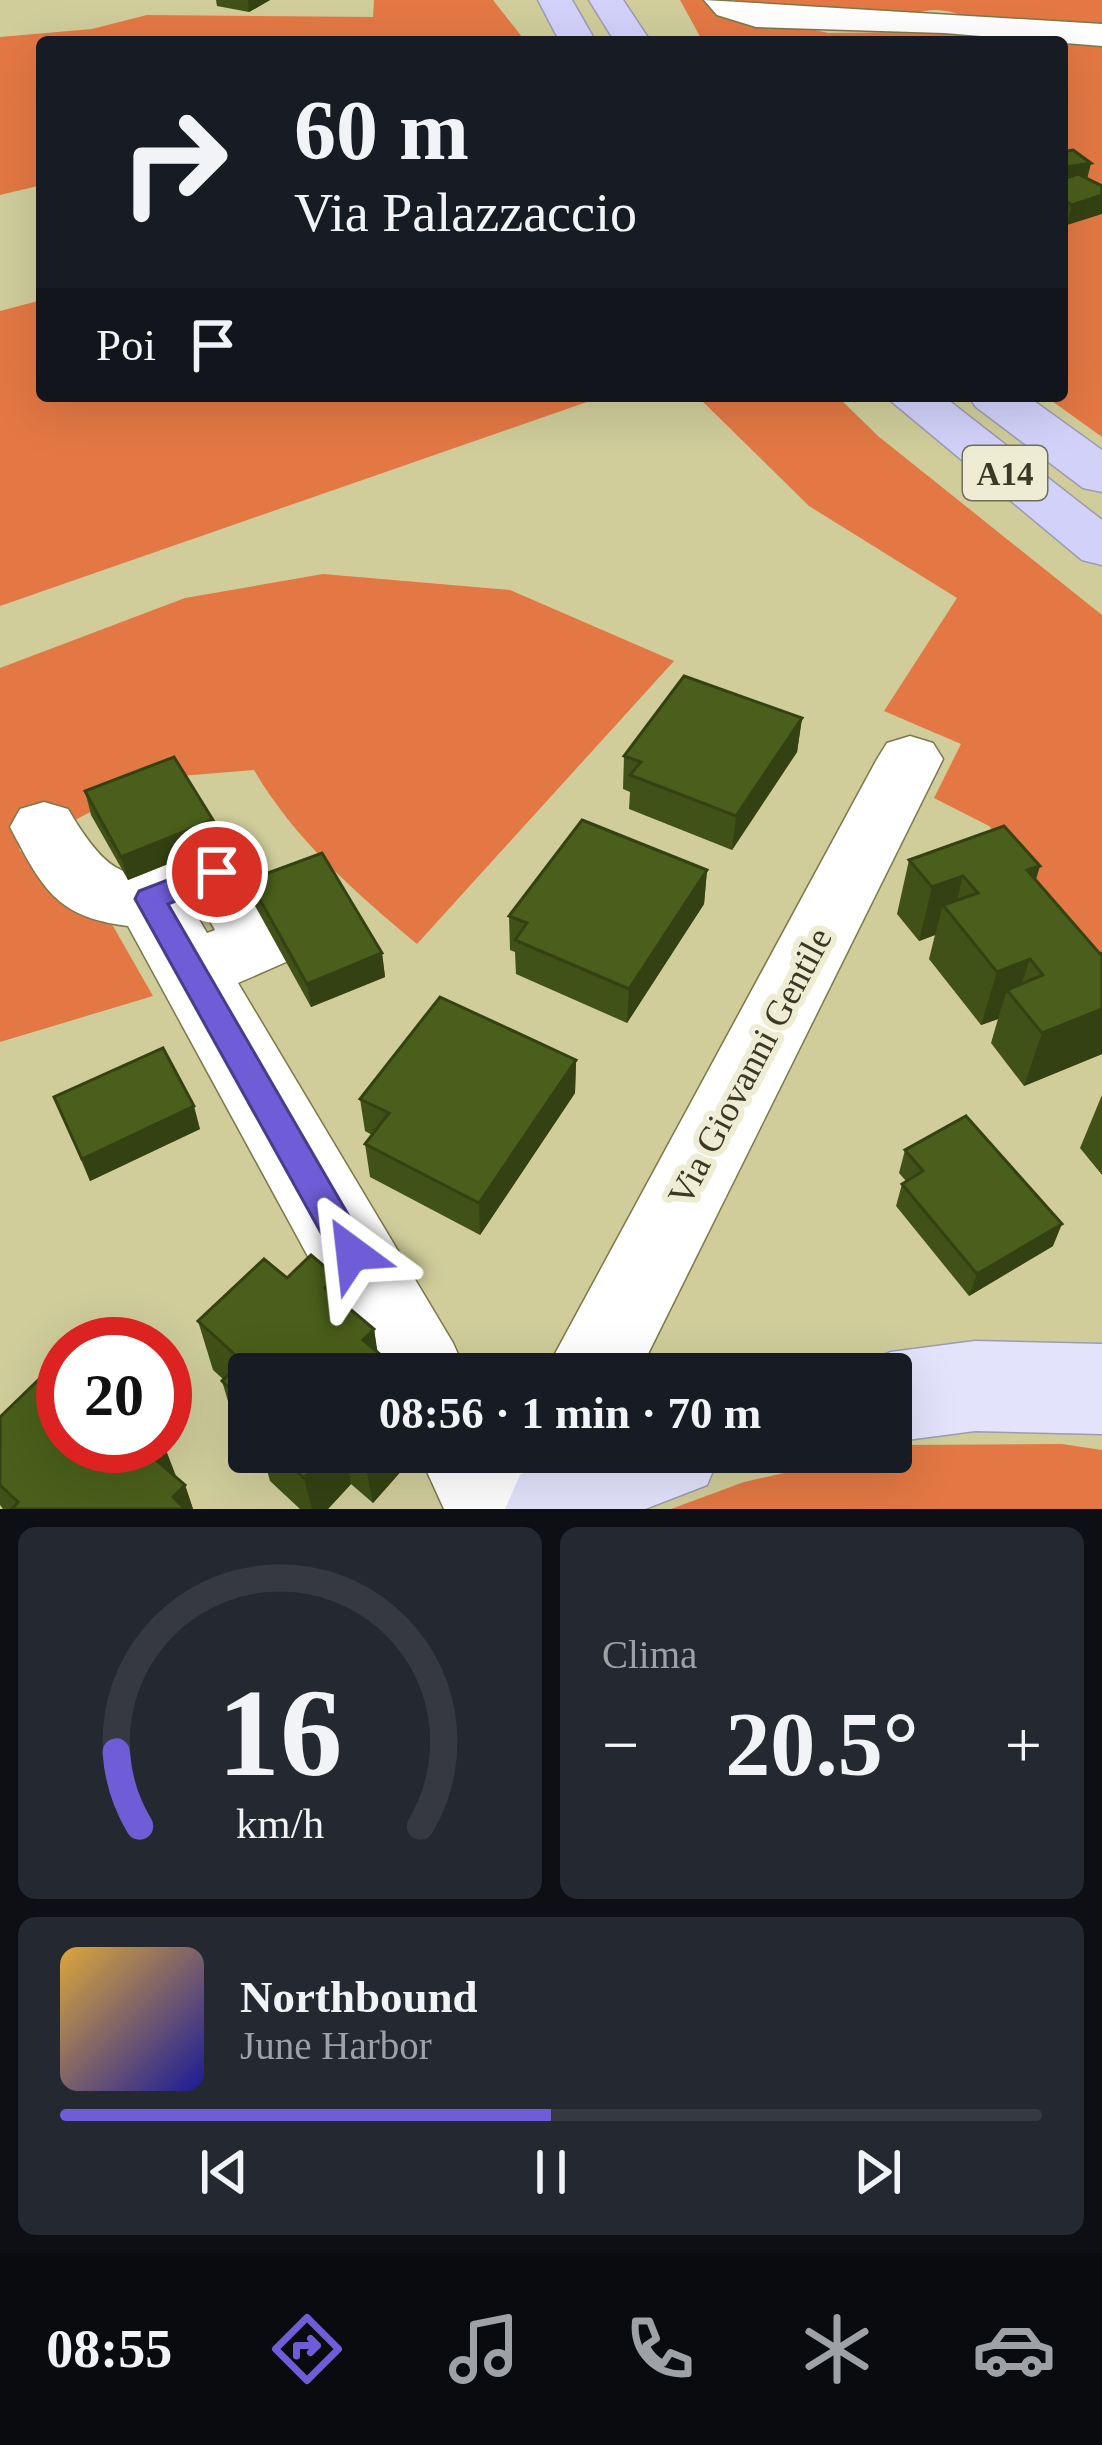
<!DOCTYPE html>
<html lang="it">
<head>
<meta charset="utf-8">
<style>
  body { margin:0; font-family:Georgia,serif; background:#242831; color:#f1f3f6; height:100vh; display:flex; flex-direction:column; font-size:45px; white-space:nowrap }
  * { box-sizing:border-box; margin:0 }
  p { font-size:39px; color:#9ea1a6 }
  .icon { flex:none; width:66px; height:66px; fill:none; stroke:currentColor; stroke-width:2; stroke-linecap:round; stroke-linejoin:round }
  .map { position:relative; height:1509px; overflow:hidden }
  .details { display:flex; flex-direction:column; gap:18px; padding:18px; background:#0d0f14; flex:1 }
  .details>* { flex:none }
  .banner { position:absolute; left:36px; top:36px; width:1032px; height:366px; border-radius:12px; box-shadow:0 12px 48px #0002; background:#171b24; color:#f1f3f6; overflow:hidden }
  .speed { position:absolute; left:36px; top:1317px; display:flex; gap:24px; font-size:60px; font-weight:700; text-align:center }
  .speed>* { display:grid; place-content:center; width:156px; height:156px; border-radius:50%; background:#171b24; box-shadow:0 12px 48px #0002; line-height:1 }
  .speed .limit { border:18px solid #d22; background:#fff; color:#111 }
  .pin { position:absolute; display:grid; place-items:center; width:102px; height:102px; color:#fff; margin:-51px; border:6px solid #fff; border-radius:50%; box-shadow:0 3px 12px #0007 }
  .me { position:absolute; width:132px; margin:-66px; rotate:330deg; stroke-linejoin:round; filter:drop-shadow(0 0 9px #0008) }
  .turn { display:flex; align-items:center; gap:42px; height:252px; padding:0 60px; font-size:54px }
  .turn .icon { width:156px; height:156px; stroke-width:2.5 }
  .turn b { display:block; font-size:84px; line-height:102px }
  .then { display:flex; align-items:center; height:114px; padding:0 60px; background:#0003; gap:24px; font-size:45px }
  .big { font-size:90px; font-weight:600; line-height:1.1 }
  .details .widget { flex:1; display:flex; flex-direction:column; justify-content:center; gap:18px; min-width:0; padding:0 42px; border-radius:18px; background:#242831 }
  .details .dial { align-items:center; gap:0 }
  .dial svg { height:312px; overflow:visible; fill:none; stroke:#363941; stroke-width:7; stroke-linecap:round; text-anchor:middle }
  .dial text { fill:#f1f3f6; stroke:none }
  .song { display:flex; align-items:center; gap:36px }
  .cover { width:144px; height:144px; border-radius:18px; background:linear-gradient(135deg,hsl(40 70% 55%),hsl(240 70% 35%)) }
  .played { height:12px; border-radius:6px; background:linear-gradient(90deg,#6e5dd7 50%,#363941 50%) }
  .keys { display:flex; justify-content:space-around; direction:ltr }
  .heat { display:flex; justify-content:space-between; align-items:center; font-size:66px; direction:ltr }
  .details .tiles { flex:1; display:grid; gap:18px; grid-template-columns:1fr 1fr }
  .widget:last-child { grid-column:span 2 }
  .trip { position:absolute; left:228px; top:1353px; width:684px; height:120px; border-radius:12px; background:#171b24; box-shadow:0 12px 48px #0002; font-weight:600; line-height:120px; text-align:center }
  .tab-bar { display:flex; height:192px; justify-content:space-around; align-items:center; background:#090b0e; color:#9ea1a6 }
  .tab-bar .icon { width:84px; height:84px }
  .tab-bar .selected { color:#6e5dd7 }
  .tab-bar b { font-size:54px; color:#f1f3f6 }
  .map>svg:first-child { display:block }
  .green { fill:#e37844 }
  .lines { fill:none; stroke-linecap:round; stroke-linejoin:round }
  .minor-casing { stroke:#7b7849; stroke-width:3 }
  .major-casing { stroke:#9c9caf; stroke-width:3 }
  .highway-casing { stroke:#9c9caf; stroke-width:3 }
  .minor { fill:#fff; fill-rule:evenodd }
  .major { fill:#e3e3fc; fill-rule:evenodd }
  .highway { fill:#d1d1fa; fill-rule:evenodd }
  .wall { fill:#405217 }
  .shaded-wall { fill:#344213 }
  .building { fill:#4a5f1b; stroke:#344213; stroke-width:3 }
  .route { fill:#6e5dd7; stroke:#483c8c; stroke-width:3 }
  .labels { text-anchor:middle; stroke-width:12; stroke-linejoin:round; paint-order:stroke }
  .shield { fill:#eeedd4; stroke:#706f5a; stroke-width:3 }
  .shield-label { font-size:33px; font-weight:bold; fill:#3a3925 }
  .street-label { font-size:36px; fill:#3a3925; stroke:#eeedd4 }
</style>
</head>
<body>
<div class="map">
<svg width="1102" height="1509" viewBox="0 0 1102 1509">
  <rect width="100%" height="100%" fill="#d0cd9b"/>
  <g class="green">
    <path d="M374,0H493L526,42H42V185L0,195V37L92,29L147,15L373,17Z"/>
    <path d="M680,0H707L712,7L828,33L923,32L1102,47V210L1062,172V42H703Z"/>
    <path d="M734,0H1102V30L971,20C955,11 933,6 915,14L744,7Z"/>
    <path d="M1102,214V437L1045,396H1062V222Z"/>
    <path d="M42,300V396H604L0,606V311Z"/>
    <path d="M697,396H837L878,436L1102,615V960L989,826L934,798L961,744L884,711L957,598L809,506Z"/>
    <path d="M323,574L510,590L674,661L417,944C355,892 295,840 254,770L156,778L19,849L58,893L105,912L153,996L0,1042V668L185,598Z"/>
    <path d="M1062,1444L1102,1450V1509H671L744,1482L906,1445Z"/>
  </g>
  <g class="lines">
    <g class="minor-casing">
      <g id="minor">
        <path d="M704,0L1102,24V46L944,33L756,27L717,15Z"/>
        <path d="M910,736L933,743L943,759L638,1374H544L877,759L887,743Z"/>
        <path d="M44,802L68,809C143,938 154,826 242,853L297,942L286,962L238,983L453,1343L467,1374H372L128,926C55,917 42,887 10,827L20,809ZM202,907L215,930L207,933L194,911Z"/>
        <path d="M418,1452H518L546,1509H444Z"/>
      </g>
    </g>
    <g class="major-casing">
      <g id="major">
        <path d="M975,1341L1102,1344V1434L975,1431L891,1442V1374H855L858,1365L891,1352Z"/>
        <path d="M558,1452H721L707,1485L645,1509H505L520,1475Z"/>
      </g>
    </g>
    <g class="highway-casing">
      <g id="highway">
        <path d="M538,0H572L596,42H560Z"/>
        <path d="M589,0H623L651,42H615Z"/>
        <path d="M885,396H943L1102,520V565L1082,560Z"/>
        <path d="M968,396H1027L1102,450V492L1083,488L976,407Z"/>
      </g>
    </g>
    <use href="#minor" class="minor"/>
    <use href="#major" class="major"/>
    <use href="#highway" class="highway"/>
  </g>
  <g class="wall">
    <path d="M216,0H270L249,12L217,6Z"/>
    <path d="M1062,152L1091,163L1087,178L1067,225L1062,222Z"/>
    <path d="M802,718L797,752L732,850L629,809L630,792L623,789L624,756Z"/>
    <path d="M85,791L218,844L128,880L91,815Z"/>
    <path d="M909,860L1036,880L1100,954L1102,953V1054L1024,1086L991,1043L998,1019L981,1025L929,959L935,935L919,941L897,914Z"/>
    <path d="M707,870L704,904L627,1023L516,974L515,952L510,950L509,916Z"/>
    <path d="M249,880L382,953L385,977L311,1007L254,904Z"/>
    <path d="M576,1060L575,1093L480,1235L370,1177L365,1144L372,1135L365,1131L360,1099Z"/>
    <path d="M1102,1095V1175L1080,1148Z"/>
    <path d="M54,1097L200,1129L90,1181Z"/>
    <path d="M905,1150L1053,1246L969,1296L896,1206L902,1184L906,1181L899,1173Z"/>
    <path d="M287,1278L342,1302L374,1329L377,1352L249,1374V1440L236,1428L222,1381L223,1379L213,1370L198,1321Z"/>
    <path d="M0,1417L177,1479L185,1485L193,1509H3L0,1505Z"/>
    <path d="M262,1452H418L373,1503L351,1484L328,1509H300L270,1481Z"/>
  </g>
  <g class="shaded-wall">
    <path d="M248,0H270L249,12Z"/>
    <path d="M1091,163L1086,183L1062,187L1067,167Z"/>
    <path d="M1102,195V214L1067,225L1072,205Z"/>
    <path d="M802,718L797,752L732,850L736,816Z"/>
    <path d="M213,820L218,844L128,880L121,857Z"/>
    <path d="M1040,866L1024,920L1027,870Z"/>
    <path d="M707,870L704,904L627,1023L629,989Z"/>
    <path d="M963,876L953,917L943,905L935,935L919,941L932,887Z"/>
    <path d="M382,953L385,977L311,1007L307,984Z"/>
    <path d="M1030,959L1016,1001L1007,990L998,1019L981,1025L997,972Z"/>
    <path d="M1102,1009V1054L1024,1086L1042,1033Z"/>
    <path d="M576,1060L575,1093L480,1235L479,1203Z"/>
    <path d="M194,1106L200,1129L90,1181L82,1159Z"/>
    <path d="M1062,1224L1053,1246L969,1296L977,1274Z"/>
    <path d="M337,1277L346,1326L325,1288Z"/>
    <path d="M374,1329L381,1374L363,1340Z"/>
    <path d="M143,1446L166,1450L181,1489L185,1485L193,1509H178Z"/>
    <path d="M329,1452H345L351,1484L328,1509H312L304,1478Z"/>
    <path d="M369,1452H418L373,1503L364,1458Z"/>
  </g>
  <g class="building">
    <path d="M1073,150L1091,163L1067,167L1062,164V152Z"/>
    <path d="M1078,174L1102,186V195L1072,205L1062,199V175L1066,178Z"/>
    <path d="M684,676L802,718L736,816L630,775L641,762L624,756Z"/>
    <path d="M174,757L213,820L121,857L85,791Z"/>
    <path d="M582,820L707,870L629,989L515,940L527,923L509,916Z"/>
    <path d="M1004,826L1040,866L1027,870L1100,954L1102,953V1009L1042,1033L1007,990L1043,975L1030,959L997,972L943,905L978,893L963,876L932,887L909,860Z"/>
    <path d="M322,853L382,953L307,984L249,880Z"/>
    <path d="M440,997L576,1060L479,1203L365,1144L389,1113L360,1099Z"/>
    <path d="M163,1048L194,1106L82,1159L54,1097Z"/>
    <path d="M966,1116L1062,1224L977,1274L902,1184L923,1171L905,1150Z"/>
    <path d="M311,1255L337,1277L325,1288L374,1329L363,1340L401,1372L399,1374H249V1406L222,1381L242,1361L198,1321L264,1259L287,1278Z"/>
    <path d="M63,1356V1446H162L166,1450L156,1460L185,1485L173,1497L185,1509H12L18,1502L0,1485V1417Z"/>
    <path d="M275,1452H329L304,1478Z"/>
  </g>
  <path class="route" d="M217,861L228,864L232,872L228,880L168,904L364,1242L369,1253L364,1265L352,1269L339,1265L135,899L139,891Z"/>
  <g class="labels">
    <rect class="shield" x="963" y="446" width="84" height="54" rx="9"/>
    <g class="shield-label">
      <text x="1005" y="485">A14</text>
    </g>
    <g class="street-label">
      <text transform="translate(749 1066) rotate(-62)" y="13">Via Giovanni Gentile</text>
    </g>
  </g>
</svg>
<div class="speed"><div class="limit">20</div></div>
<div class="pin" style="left:217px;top:872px;background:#d93025"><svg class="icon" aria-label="arrive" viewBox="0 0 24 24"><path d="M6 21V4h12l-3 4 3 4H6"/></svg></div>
<svg class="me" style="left:352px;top:1253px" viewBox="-20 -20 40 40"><path d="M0-17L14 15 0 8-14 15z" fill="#6e5dd7" stroke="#fff" stroke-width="4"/></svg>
<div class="trip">08:56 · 1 min · 70 m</div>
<div class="banner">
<div class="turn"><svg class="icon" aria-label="right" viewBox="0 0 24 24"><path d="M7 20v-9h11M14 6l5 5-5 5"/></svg><div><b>60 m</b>Via Palazzaccio</div></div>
<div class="then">Poi<svg class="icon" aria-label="arrive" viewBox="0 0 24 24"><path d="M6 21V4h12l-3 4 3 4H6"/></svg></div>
</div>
</div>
<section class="details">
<div class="tiles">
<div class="widget dial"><svg viewBox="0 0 100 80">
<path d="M14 69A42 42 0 1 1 86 69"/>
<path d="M14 69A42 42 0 0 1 8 50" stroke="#6e5dd7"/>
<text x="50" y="56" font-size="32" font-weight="700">16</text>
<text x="50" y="72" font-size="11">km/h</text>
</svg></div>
<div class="widget"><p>Clima</p>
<div class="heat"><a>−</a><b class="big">20.5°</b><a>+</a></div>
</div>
<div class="widget">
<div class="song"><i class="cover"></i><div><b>Northbound</b><p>June Harbor</p></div></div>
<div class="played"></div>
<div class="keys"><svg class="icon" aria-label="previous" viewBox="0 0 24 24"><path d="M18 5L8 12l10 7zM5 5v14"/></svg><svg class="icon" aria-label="pause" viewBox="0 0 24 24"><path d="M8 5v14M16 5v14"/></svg><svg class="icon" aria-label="next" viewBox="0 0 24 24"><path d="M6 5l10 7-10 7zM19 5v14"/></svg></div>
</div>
</div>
</section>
<nav class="tab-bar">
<b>08:55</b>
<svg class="icon selected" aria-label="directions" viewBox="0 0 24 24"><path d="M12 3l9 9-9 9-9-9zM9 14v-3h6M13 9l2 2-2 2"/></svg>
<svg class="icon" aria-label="music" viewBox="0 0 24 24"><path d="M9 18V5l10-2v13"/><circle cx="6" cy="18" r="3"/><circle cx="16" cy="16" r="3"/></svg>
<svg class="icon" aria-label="phone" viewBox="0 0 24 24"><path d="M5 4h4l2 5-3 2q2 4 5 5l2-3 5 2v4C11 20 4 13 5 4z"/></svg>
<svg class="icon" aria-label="climate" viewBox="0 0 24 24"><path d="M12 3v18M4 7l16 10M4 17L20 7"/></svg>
<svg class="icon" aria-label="car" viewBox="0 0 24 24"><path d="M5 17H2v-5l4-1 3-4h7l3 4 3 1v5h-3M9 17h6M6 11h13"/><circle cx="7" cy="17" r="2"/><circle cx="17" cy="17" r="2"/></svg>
</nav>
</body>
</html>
